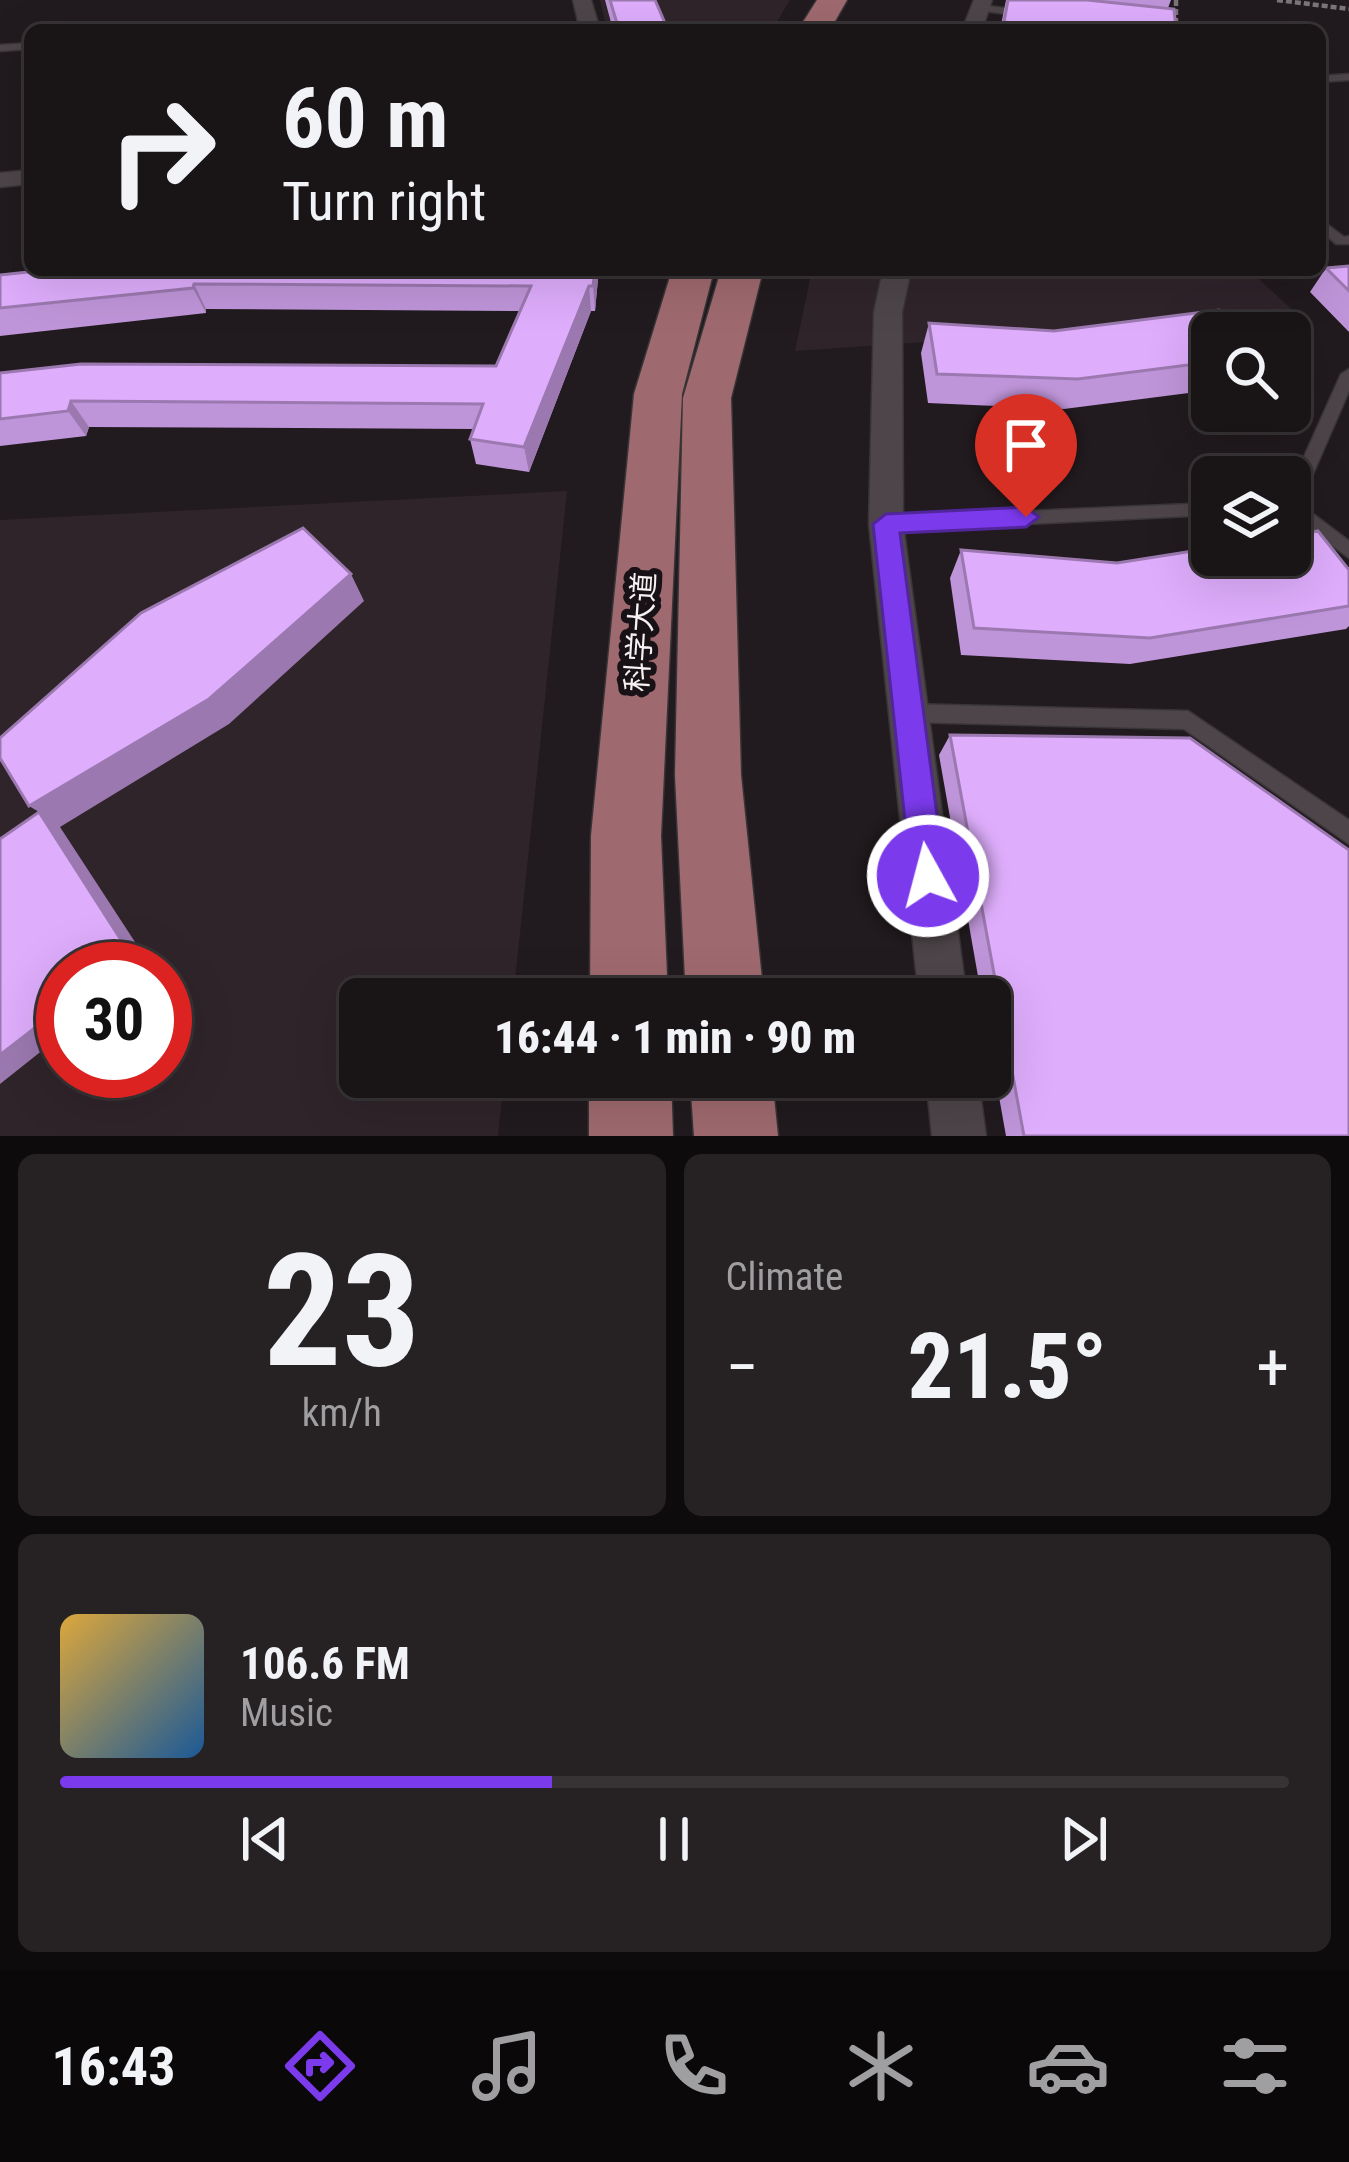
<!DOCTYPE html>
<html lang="en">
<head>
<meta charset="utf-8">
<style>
  body { margin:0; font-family:"Roboto Condensed","Noto Sans SC",sans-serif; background:#262123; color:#f1f3f6; height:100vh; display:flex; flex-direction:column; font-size:45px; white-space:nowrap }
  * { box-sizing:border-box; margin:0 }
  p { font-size:39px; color:#9f9ea1 }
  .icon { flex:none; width:66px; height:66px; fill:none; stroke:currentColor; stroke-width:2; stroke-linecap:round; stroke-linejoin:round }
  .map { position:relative; height:1136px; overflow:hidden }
  .drawer { display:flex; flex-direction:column; gap:18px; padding:18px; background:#0e0b0c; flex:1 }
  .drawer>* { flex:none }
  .hud { position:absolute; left:24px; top:24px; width:1302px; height:252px; border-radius:18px; box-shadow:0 12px 48px #0002,0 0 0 3px #373335; background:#191416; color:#f1f3f6; overflow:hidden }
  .buttons { position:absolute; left:1191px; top:312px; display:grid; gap:24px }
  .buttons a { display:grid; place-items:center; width:120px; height:120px; border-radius:18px; background:#191416; box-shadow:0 12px 48px #0002,0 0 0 3px #373335; font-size:60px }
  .speed { position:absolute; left:36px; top:942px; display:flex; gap:24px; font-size:60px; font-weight:700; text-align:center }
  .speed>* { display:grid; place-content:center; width:156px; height:156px; border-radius:50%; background:#191416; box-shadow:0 12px 48px #0002,0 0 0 3px #373335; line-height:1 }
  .speed .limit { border:18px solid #d22; background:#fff; color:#111 }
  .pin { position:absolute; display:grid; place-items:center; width:102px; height:102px; color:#fff; margin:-123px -51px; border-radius:50% 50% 50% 0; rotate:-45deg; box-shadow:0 0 12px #0007 }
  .pin .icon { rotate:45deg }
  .me { position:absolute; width:132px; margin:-66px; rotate:353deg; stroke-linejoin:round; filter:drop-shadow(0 0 9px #0008) }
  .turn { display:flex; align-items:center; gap:42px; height:252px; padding:0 60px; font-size:54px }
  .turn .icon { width:156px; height:156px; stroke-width:2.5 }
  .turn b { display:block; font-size:84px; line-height:102px }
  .big { font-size:90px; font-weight:800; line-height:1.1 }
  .drawer .tile { flex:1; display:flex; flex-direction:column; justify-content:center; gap:18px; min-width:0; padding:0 42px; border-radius:18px; background:#262123 }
  .drawer .dial { align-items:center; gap:0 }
  .dial b { font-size:156px; line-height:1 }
  .song { display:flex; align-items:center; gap:36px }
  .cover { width:144px; height:144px; border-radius:18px; background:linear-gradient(135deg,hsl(40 70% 55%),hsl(210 70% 35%)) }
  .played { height:12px; border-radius:6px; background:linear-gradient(90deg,#7c3aed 40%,#373335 40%) }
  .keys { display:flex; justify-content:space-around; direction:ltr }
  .heat { display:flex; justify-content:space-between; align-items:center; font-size:66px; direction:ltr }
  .drawer .tiles { flex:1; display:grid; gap:18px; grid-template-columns:1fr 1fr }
  .tile:last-child { grid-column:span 2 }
  .trip { position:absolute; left:339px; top:978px; width:672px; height:120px; border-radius:18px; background:#191416; box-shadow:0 12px 48px #0002,0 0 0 3px #373335; font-weight:800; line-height:120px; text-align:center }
  .tab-bar { display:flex; height:192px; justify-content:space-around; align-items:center; background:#0a0809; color:#9f9ea1 }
  .tab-bar .icon { width:84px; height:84px }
  .tab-bar .current { color:#7c3aed }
  .tab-bar b { font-size:54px; color:#f1f3f6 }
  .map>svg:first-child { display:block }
  .built { fill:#30242b; fill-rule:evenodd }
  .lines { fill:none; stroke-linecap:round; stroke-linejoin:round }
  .service-casing { stroke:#393537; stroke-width:3 }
  .minor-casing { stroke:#393537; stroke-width:3 }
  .primary-casing { stroke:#393537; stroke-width:3 }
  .path { stroke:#7b7578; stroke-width:4.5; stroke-dasharray:6 3; stroke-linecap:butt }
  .service { fill:#4d4549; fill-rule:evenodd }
  .minor { fill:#4d4549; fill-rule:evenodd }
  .primary { fill:#9f6a6f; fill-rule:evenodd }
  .wall { fill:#bf95d9 }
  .shaded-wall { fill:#9b79b0 }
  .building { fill:#deadfc; stroke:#9b79b0; stroke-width:3 }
  .route { fill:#7c3aed; stroke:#51269a; stroke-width:3 }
  .labels { text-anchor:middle; stroke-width:12; stroke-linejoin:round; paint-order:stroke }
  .street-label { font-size:30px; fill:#f6f1f3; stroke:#181115 }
</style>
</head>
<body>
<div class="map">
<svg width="1349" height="1136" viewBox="0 0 1349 1136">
  <rect width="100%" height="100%" fill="#211a1e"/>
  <g class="built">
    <path d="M600,0H790L772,30H607Z"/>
    <path d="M812,270H1249L1299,316L795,351Z"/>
    <path d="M567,491L513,999H360V1077H504L498,1136H0V520ZM63,969H165V1071H63Z"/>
  </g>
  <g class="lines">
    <g class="service-casing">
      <g id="service">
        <path d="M980,5L1029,11L1034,14L1029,17L977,10V6Z"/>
        <path d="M230,27H254L259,30H225Z"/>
        <path d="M30,43V49L0,51V45Z"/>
        <path d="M1349,74V80L1320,82V76Z"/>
        <path d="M1320,219L1344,237L1349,236V244H1336L1320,230Z"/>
        <path d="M1349,369V391L1300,504L1349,541V558L1290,514V488L1341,374Z"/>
        <path d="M1212,503V515L886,531L877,524L886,517Z"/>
        <path d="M908,704L1188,711L1349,820V844L1184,729L908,722L901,719L898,713L901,707Z"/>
      </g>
    </g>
    <g class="minor-casing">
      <g id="minor">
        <path d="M573,0H591L600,30H580Z"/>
        <path d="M974,0H992L982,30H962Z"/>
        <path d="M30,170V184L0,187V173Z"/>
        <path d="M883,270H911L902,312L903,524L967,999H919L869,524L874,312Z"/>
        <path d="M926,1077H978L986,1136H932Z"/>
      </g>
    </g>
    <g class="primary-casing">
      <g id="primary">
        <path d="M817,0H847L830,30H798Z"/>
        <path d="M672,270H714L682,394L661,836L668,999H590L591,836L634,394Z"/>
        <path d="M721,270H763L731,398L741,775L764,999H686L675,775L683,398Z"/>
        <path d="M589,1077H671L673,1136H589Z"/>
        <path d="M690,1077H772L778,1136H694Z"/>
      </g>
    </g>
    <g class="path">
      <path d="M1176,0V30"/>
      <path d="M1277,0L1349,9"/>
    </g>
    <use href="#service" class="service"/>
    <use href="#minor" class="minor"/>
    <use href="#primary" class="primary"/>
  </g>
  <g class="wall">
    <path d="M605,0H655L668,30H613Z"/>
    <path d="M1006,0H1171L1168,8L1176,30H1000Z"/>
    <path d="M1349,266V332L1310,292L1326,268Z"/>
    <path d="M47,270H598V279L595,311H591L529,472L476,464L470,439L474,429L89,427L86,436L0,446V373L496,366L520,311L206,309V313L0,336V275Z"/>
    <path d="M929,323L1054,331L1212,333V390L1064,409L928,403L921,353Z"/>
    <path d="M961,550L1117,563L1349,570V626L1346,629L1130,664L961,655L950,578Z"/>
    <path d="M950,735L1349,1136H1006L990,1046V999H982L939,755Z"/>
  </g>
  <g class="shaded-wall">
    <path d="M595,270H598V279L595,311L593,286Z"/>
    <path d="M194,284L206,309V313L193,288Z"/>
    <path d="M589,286L591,311L529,472L524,447Z"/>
    <path d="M71,401L89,427L86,436L68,411Z"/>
    <path d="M351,574L364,601L229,724L60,827L150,965L145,969H111L39,812L29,806Z"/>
    <path d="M63,1006V1034L0,1084V1055Z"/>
  </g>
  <g class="building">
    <path d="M610,0H655L668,30H619Z"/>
    <path d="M1008,0H1087L1174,9L1176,30H1041L1042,26L1004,22Z"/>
    <path d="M1349,266V291L1326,268Z"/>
    <path d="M47,270H595L593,286H589L524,447L470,439L483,404L71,401L68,411L0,419V373L81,364L496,366L531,286L194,284L193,288L0,308V275Z"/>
    <path d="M1219,310L1238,333H1212V362L1078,379L937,374L929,323L1054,331Z"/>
    <path d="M303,528L351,574L209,699L29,806L0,758V738L141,613Z"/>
    <path d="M1318,531L1349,570V606L1150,638L974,628L961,550L1117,563L1212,548V555H1290V536Z"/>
    <path d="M950,735L1190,738L1349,850V1136H1024Z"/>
    <path d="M39,812L130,954L111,969H63V1006L0,1055V839Z"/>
  </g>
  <path class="route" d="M1026,507L1039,517L1026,527L900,533L945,876L940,888L928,893L916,888L911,876L873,524L886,514Z"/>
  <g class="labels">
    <g class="street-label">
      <text transform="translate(641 632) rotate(-86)" y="10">科学大道</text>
    </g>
  </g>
</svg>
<div class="buttons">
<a><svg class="icon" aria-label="search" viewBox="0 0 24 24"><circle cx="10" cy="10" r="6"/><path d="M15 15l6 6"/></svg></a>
<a><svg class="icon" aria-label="layers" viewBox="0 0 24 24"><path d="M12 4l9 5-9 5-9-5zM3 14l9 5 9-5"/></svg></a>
</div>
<div class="speed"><div class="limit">30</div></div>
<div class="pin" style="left:1026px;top:517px;background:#d93025"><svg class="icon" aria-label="arrive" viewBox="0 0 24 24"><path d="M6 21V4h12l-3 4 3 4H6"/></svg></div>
<svg class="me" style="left:928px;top:876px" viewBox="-20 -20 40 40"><circle r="17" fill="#7c3aed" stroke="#fff" stroke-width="3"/><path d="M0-11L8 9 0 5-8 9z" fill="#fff"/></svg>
<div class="trip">16:44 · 1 min · 90 m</div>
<div class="hud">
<div class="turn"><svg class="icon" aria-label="right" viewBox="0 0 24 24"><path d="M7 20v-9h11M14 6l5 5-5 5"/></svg><div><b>60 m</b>Turn right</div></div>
</div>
</div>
<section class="drawer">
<div class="tiles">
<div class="tile dial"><b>23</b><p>km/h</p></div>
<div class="tile"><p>Climate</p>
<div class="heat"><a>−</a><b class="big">21.5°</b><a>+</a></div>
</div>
<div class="tile">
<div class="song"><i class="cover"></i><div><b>106.6 FM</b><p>Music</p></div></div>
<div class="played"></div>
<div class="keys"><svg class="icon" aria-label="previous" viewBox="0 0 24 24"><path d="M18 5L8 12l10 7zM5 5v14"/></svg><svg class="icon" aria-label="pause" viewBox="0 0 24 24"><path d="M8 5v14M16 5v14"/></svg><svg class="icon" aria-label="next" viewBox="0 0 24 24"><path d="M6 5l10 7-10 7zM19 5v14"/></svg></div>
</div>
</div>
</section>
<nav class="tab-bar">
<b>16:43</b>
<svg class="icon current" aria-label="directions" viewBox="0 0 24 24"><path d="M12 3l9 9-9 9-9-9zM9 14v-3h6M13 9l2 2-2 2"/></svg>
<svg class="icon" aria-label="music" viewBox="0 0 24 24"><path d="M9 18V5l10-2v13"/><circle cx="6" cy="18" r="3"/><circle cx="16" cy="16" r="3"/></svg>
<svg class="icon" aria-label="phone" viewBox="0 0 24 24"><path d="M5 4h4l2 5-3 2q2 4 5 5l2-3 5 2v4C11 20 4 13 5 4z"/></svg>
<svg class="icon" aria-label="climate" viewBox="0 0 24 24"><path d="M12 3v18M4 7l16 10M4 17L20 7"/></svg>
<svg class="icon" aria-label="car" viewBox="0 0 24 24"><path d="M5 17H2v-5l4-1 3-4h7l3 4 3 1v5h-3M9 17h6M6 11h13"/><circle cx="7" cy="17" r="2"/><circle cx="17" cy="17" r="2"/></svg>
<svg class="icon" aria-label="filters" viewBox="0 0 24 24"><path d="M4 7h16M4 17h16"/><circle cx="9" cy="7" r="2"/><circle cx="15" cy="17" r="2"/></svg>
</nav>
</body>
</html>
